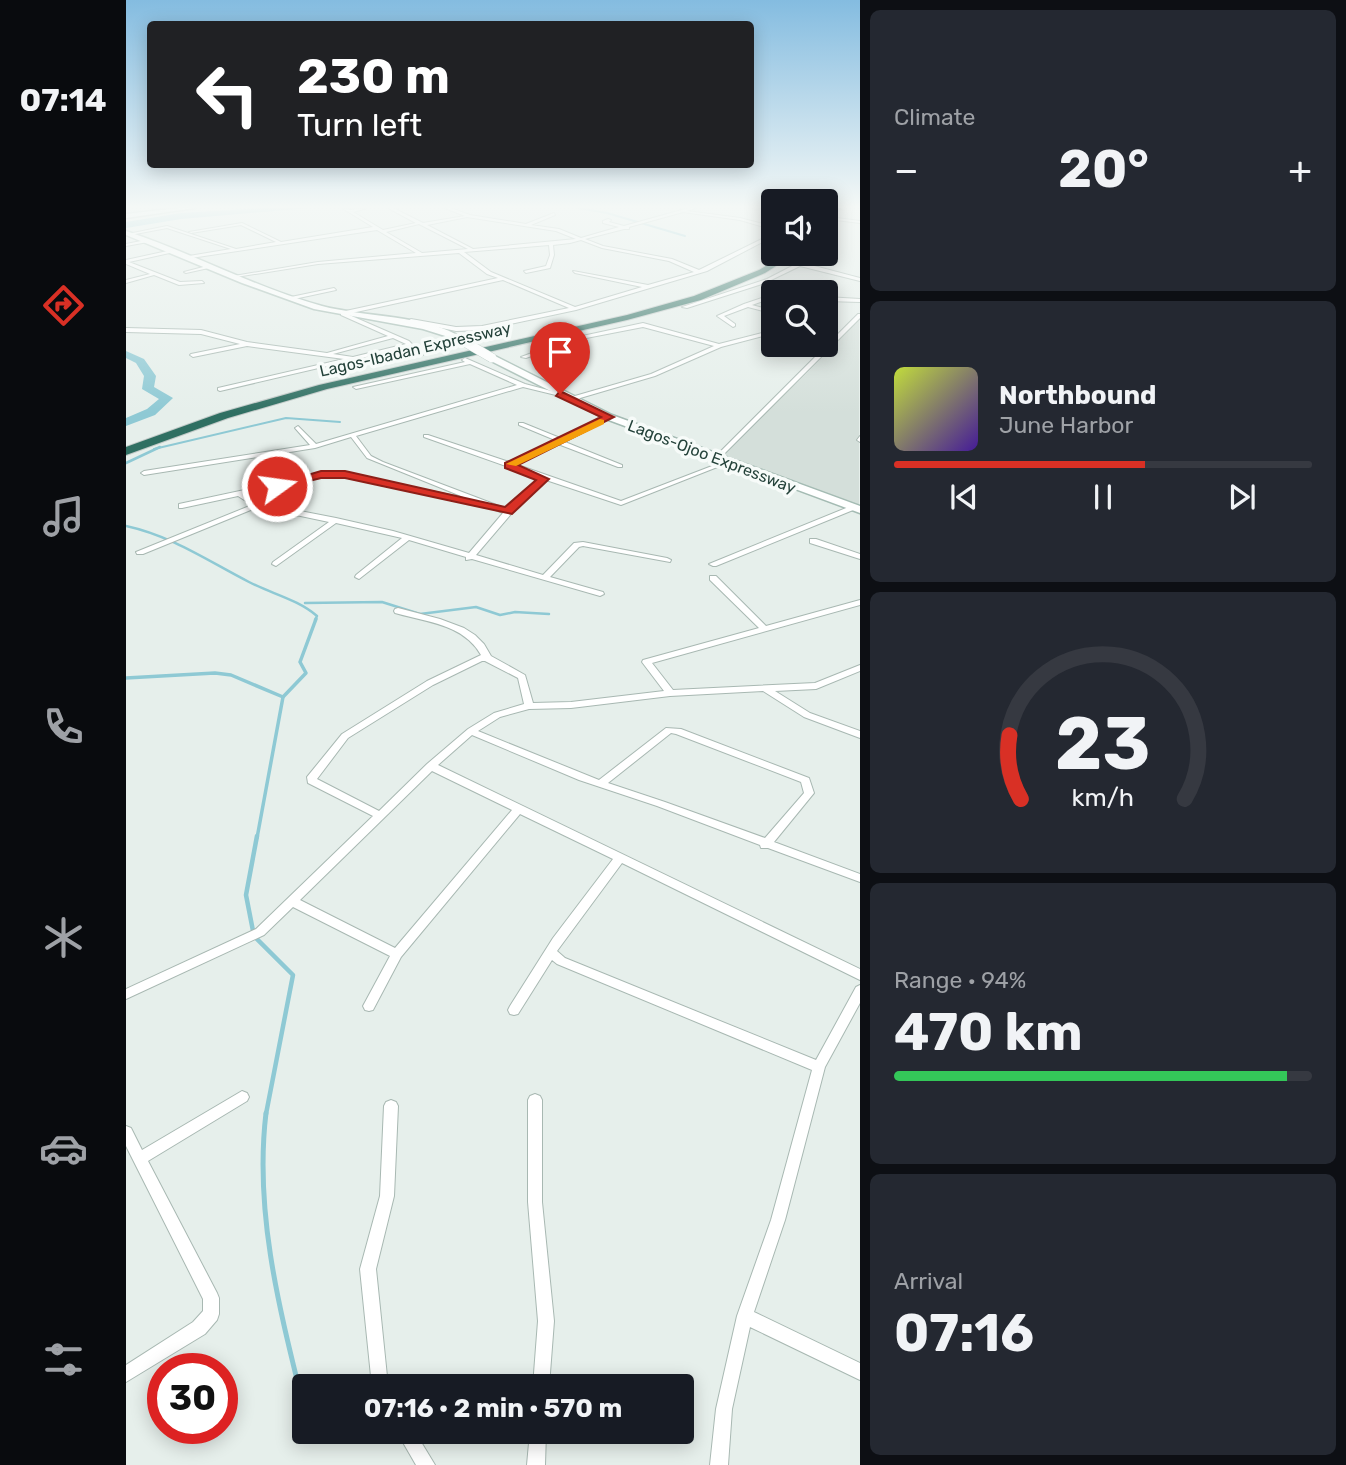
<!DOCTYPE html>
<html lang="en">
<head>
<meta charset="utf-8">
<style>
  body { margin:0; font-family:Rubik,sans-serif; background:#242831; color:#f1f3f6; height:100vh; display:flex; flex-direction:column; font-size:26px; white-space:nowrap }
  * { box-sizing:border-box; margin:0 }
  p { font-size:23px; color:#9ea1a6 }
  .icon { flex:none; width:38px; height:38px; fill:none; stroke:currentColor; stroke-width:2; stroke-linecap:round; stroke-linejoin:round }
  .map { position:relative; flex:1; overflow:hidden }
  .details { display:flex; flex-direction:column; gap:10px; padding:10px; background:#0d0f14; width:486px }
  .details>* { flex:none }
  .top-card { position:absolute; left:21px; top:21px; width:607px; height:147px; border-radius:7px; box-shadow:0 4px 18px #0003; background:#202124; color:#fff; overflow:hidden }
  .fabs { position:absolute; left:635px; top:189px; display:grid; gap:14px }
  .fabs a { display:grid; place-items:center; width:77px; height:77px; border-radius:7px; background:#171b24; box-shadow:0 4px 18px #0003; font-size:35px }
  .speed { position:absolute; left:21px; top:1353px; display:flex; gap:14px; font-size:35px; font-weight:700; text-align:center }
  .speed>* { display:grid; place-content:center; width:91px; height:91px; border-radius:50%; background:#171b24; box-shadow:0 4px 18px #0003; line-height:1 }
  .speed .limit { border:10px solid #d22; background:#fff; color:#111 }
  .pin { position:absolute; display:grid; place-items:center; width:60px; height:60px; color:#fff; margin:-72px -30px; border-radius:50% 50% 50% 0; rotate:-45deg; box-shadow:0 0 7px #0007 }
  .pin .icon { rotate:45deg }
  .me { position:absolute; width:77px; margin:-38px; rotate:76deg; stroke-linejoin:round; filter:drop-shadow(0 0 5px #0008) }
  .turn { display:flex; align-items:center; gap:24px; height:147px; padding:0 35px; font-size:32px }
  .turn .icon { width:91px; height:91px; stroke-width:2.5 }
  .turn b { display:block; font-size:49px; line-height:60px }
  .big { font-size:52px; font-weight:700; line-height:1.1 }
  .details .card { flex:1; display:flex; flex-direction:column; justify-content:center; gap:10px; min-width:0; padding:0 24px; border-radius:10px; background:#242831 }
  .details .dial { align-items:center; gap:0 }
  .dial svg { height:182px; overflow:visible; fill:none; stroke:#363941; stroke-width:7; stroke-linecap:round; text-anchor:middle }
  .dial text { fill:#f1f3f6; stroke:none }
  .song { display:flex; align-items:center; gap:21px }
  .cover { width:84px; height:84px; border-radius:10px; background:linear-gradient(135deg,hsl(70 70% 55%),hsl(260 70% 35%)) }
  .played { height:7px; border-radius:4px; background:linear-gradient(90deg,#d93025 60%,#363941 60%) }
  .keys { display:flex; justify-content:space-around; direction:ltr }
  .heat { display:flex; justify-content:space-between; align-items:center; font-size:38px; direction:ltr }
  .charge { height:10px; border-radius:5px; background:linear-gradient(90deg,#34c759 94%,#363941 0) }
  .trip { position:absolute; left:166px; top:1374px; width:402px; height:70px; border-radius:7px; background:#171b24; box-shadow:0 4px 18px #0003; font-weight:700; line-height:70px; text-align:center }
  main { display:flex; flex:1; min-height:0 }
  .menu { display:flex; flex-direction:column; width:126px; justify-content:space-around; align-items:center; background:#090b0e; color:#9ea1a6 }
  .menu .icon { width:49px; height:49px }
  .menu .selected { color:#d93025 }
  .menu b { font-size:32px; color:#f1f3f6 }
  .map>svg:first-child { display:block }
  .built { fill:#d4dfda }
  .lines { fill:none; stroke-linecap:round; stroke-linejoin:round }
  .stream-far4 { stroke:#8ec9d4; stroke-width:2 }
  .stream-far3 { stroke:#8ec9d4; stroke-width:2.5 }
  .stream-far2 { stroke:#8ec9d4; stroke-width:3.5 }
  .stream-far1 { stroke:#8ec9d4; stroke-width:4.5 }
  .stream { stroke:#8ec9d4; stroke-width:5 }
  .river { fill:#8ec9d4; fill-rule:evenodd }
  .minor-casing { stroke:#a8b8b2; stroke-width:2 }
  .tertiary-casing { stroke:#a8b8b2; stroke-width:3 }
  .secondary-casing { stroke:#a4bbb3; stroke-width:3 }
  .motorway-casing { stroke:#c2cac8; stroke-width:2 }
  .minor { fill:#fff; fill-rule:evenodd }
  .tertiary { fill:#fff; fill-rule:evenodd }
  .secondary { fill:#fff; fill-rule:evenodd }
  .motorway { fill:#2f6f62; fill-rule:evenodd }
  .secondary-bridge-casing { stroke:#a4bbb3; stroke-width:10; stroke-linecap:butt }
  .secondary-bridge { stroke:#fff; stroke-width:9 }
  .route { fill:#d93025; stroke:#8d1f18; stroke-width:2 }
  .slow { fill:#f59e0b }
  .labels { text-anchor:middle; stroke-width:7; stroke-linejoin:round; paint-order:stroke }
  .far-street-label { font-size:16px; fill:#24423a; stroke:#f7fbf9 }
</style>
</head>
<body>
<main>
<nav class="menu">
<b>07:14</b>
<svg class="icon selected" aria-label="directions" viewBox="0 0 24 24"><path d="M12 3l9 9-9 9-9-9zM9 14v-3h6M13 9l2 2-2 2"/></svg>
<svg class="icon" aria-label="music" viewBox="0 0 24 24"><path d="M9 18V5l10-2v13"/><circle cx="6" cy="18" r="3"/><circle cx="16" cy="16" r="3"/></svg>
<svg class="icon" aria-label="phone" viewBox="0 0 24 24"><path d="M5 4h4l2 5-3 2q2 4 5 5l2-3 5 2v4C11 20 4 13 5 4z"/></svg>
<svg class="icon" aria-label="climate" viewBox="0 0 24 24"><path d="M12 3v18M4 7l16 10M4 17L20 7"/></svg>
<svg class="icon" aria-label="car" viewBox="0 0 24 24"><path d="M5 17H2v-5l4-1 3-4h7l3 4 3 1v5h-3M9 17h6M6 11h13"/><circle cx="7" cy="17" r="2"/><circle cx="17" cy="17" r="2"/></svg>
<svg class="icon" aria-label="filters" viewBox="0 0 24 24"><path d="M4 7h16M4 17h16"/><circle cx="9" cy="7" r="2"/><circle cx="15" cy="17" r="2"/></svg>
</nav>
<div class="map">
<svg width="734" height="1465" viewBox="0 0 734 1465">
  <rect width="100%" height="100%" fill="#e6efeb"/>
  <path class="built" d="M733,320V512L591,458L679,375Z"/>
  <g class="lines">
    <g class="stream-far4">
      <path d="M452,208L481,213L559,236"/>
      <path d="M28,449L160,418L214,422"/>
    </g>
    <g class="stream-far3">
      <path d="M0,463L34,447"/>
      <path d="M0,526C46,536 82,561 123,582C146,594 171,599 191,616L189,620"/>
      <path d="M179,603L256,602L294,614L350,607L374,615L389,612L423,614"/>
    </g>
    <g class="stream-far2">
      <path d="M0,678L89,673L105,675L157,697"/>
      <path d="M131,838L157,697L180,673L174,662L190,619"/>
    </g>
    <path class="stream-far1" d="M131,836L120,895L128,936L167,975L140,1114"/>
    <g class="stream">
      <path d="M140,1113C128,1213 154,1311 178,1408"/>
      <path d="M185,1432L186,1437"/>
    </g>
    <g class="river">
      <path d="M140,208H183L55,219L0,228V222L55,213Z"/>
      <path d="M0,351L18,359L30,376L28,387L47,398L29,415L0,426V418L21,409L33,399L16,389L18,376L10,363L0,358Z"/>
    </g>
    <g class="minor-casing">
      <g id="minor">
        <path d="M216,208L224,210L241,208L227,212L257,230L290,223L262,208H267L297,223L339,216L319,208H325L344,215L400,224L428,213L429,215L405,225L433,229L455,238L493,227L477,223V221L482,219L485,220L483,222L498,226L563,208H570L561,211L614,218L648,227V230L614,220L557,212L503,227V229H498L459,239L477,246L546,259L573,270L648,233V236L581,271L450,310L356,330L330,331L282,321L285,319L330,327L356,326L443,308L377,280L221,314L283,341L297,355L292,356L283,347L94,391L92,390V388L218,359L121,346L67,357L64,355L65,354L114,344L75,334L0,332V328L75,330L121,342L201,353L262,336L215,315V312L372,278L361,274L333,253L192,264L110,277L108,276L192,262L290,253L251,230L65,258L63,256L105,249L41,228L4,235L2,234L41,226L110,249L150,242L115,225L65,233L63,232L116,223L155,242L247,227ZM341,217L430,231L450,239L347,249L301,225ZM293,224L342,249L296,253L260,232ZM455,240L476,248L543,261L568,272L522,285L447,271L449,273L516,287L449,307L365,272L338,252L423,245L424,255L420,266L398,271L400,273L424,268L428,255L427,245L444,243ZM267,338L280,344L227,357L207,354Z"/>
        <path d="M703,217L734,221V223L702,219Z"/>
        <path d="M700,232L702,233V238L700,239Z"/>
        <path d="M20,240L22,242L0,246V244Z"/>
        <path d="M46,250L48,252L3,262L54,282L76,281L78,283L53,285L28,275L0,283V280L24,274L0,264V260Z"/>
        <path d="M685,254H690L677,263L734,278V281L674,266L641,282L677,292H670L636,284L561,308L556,307L641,279L672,263Z"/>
        <path d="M85,265L87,267L60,273L58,272Z"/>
        <path d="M208,288L210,290L168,299L165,297Z"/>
        <path d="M648,294V297L626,305L648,311V314L622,307L598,316L609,324V326L607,327L591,316L618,304Z"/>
        <path d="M700,297L734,299V302L700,301Z"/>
        <path d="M732,314H734V318L593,459H589V457Z"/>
        <path d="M517,323L593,344L648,330V333L595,347L529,376L444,401L441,399L442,398L525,374L588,346L517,327L450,340L400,358L395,357L447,338Z"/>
        <path d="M339,358L399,384L437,394L434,396L397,387L230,436L245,456L257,462L381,509L414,478L298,437V435H302L383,462L429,440L393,425V423H397L434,438L481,416H485V418L440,440L439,442L496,465V467H492L432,444L389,464L495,501L599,461L604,462L495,505L420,480L385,514L350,555L417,575L448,543L457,542L541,558L545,560L544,562L457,546L453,547L424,577L477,592L478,594L474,596L346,559L340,560V557L283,540L233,579L229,577L230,575L276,538L210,523L150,566L146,564L147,562L203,522L132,507L17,554H11L10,552L126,505L112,496L56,508H53V504L207,471L340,498L241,458L225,437L189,448L18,475L15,473L18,471L184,445L169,428L172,426L190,444L391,385L344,364L230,389L227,387L339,362L336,360ZM207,475L359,506L377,513L343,553L267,531L210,518L133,503L120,494Z"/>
        <path d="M734,436V442L731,440Z"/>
        <path d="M725,506H728L732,508L590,566H587L583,564Z"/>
        <path d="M684,539H690L734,554V559L684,543Z"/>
        <path d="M584,576H590L640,626L734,600V605L526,663L547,690L689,683L734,665V671L690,689L649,691L684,713L734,731V738L678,717L637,691L544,696L445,708L403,709L374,717L352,731L473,780L540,728L555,729L683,778L688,793L648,842L734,874V882L642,848H635L634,845L531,806L453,780L346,735L312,765L734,969V980L496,863L431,951L439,958L690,1060L730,987L734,985V1003L699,1067L659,1220L628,1312L734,1363V1380L624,1327L606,1409L602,1465H584L590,1409L611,1316L645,1220L686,1070L431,964L426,960L392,1014L388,1015L384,1014L382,1010L384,1006L427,938L487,859L394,814L275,957L247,1010L243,1011L239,1010L237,1006L264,956L167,907L138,935L0,999V989L130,929L247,816L182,783L181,777L216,734L301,681L355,655C338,624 300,622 269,613L268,611L269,609L272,608L314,619L338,628L349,635L358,644L365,656L399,675L407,703L445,702L538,691L516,662L517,660L633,628L584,580ZM356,661H359L392,678L398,704L368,713L342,729L301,764L253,811L191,779L222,738L307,685ZM545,733L550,734L675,782L678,793L639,838L539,802L482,783ZM306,771L386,810L269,948L174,900Z"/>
        <path d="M116,1091L121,1093L123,1097L121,1101L22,1161L91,1293L93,1298V1314L91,1320L79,1334L0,1382V1365L67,1322L77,1311V1299L0,1146V1126L5,1128L16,1150Z"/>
        <path d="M409,1094L414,1096L416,1100V1202L428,1321L423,1386H407L412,1321L402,1202V1100L404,1096Z"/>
        <path d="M265,1100L270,1102L272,1106L268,1196L250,1269L262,1386H246L234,1269L254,1196L258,1106L260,1102Z"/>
        <path d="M271,1432H289L309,1465H290Z"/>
        <path d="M404,1432H420L419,1465H401Z"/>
      </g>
    </g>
    <g class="tertiary-casing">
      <path id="tertiary" d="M53,208H69L0,218V214Z"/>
    </g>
    <g class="secondary-casing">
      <g id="secondary">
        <path d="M0,231C66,253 128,287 196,306C236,317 303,315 336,338L332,340L297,329L188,309L116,283L0,235Z"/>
        <path d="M363,356H369L486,415L734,506V513L480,419L363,360Z"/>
      </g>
    </g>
    <g class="motorway-casing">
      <g id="motorway">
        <path d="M708,208H716L700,223V216Z"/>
        <path d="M660,254H669L639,273L575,300L501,320L201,389L102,418L0,455V447L94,413L193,385L501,315L568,296L633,270Z"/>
      </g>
    </g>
    <use href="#minor" class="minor"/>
    <use href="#tertiary" class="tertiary"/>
    <use href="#secondary" class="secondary"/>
    <use href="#motorway" class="motorway"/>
    <g class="secondary-bridge-casing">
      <path id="secondary-bridge" d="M332,338L366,358"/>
    </g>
    <use href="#secondary-bridge" class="secondary-bridge"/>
  </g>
  <linearGradient id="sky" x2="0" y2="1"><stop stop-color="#84bce0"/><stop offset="0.5" stop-color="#f4f8f6"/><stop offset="1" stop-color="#f4f8f6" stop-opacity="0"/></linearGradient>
  <rect width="734" height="413" fill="url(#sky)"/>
  <path class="route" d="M434,391L488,417L392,465L423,479L386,514L219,478H195L151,489L145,486L195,471H219L379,507L410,480L379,468V463L475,417L430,396Z"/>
  <path class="slow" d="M474,419L478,420V424L390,466L380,464Z"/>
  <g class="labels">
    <g class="far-street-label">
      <text transform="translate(289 349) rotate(-13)" y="6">Lagos-Ibadan Expressway</text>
      <text transform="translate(586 456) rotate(21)" y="6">Lagos-Ojoo Expressway</text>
    </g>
  </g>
</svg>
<div class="fabs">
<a><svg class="icon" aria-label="sound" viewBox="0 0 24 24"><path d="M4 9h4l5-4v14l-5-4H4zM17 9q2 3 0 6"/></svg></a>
<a><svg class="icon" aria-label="search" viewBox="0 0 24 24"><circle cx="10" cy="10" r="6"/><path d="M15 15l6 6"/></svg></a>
</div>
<div class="speed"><div class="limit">30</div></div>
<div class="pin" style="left:434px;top:394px;background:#d93025"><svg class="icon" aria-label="arrive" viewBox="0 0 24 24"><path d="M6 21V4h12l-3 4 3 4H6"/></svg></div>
<svg class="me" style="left:151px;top:486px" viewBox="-20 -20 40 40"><circle r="17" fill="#d93025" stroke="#fff" stroke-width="3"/><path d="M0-11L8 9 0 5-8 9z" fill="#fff"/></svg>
<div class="trip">07:16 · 2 min · 570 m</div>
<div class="top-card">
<div class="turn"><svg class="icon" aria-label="left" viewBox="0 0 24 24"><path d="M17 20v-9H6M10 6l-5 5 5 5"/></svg><div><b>230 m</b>Turn left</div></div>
</div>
</div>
<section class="details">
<div class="card"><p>Climate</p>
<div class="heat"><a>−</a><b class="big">20°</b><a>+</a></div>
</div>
<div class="card">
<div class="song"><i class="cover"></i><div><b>Northbound</b><p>June Harbor</p></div></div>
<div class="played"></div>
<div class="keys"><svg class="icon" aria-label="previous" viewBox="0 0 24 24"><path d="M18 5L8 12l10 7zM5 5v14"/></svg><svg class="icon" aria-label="pause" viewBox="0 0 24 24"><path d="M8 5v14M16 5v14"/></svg><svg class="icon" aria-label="next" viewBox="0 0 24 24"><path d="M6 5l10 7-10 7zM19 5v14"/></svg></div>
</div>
<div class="card dial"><svg viewBox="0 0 100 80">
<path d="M14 69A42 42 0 1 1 86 69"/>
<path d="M14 69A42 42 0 0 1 9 41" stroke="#d93025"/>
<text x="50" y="56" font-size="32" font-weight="700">23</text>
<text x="50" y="72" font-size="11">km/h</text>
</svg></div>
<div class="card"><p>Range · 94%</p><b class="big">470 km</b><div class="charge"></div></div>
<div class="card"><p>Arrival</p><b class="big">07:16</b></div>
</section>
</main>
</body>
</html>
